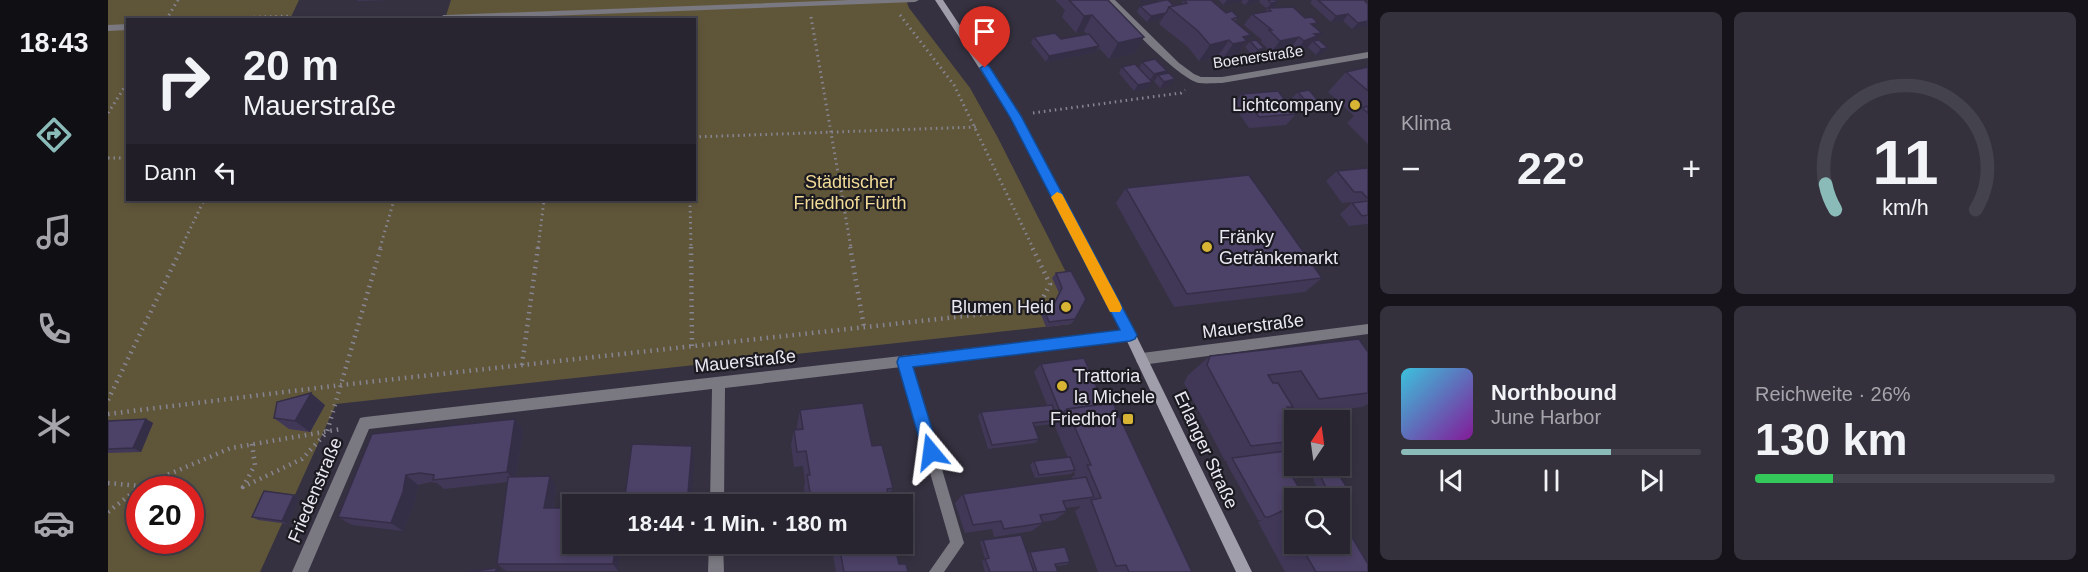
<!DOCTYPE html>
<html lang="de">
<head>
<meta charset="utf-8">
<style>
  body { margin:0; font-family:Helvetica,sans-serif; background:#34313c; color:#f1f3f6; height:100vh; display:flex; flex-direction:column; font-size:22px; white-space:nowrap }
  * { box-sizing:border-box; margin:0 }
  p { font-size:20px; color:#a5a5ab }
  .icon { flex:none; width:33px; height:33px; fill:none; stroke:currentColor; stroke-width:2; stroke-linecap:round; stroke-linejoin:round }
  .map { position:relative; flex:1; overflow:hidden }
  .panel { display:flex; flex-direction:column; gap:12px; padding:12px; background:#16141a; width:720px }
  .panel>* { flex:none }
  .hud { position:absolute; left:18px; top:18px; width:570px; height:183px; border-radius:0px; box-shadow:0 3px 9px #0003,0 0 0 2px #44424c; background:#282530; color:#f1f3f6; overflow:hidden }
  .needle { width:39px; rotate:13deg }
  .controls { position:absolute; left:1176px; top:410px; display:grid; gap:12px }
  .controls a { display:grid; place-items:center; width:66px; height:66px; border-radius:0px; background:#282530; box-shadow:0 3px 9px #0003,0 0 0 2px #44424c; font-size:30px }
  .speed { position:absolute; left:18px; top:476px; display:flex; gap:12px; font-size:30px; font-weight:700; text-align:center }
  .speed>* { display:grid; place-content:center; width:78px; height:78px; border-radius:50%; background:#282530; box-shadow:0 3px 9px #0003,0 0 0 2px #44424c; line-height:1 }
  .speed .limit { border:9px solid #d22; background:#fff; color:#111 }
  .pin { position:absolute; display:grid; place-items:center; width:51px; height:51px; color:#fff; margin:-62px -26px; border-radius:50% 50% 50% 0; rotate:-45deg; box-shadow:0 0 6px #0007 }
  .pin .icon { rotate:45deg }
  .me { position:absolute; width:66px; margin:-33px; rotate:344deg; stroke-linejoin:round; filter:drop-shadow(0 0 4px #0008) }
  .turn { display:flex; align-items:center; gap:21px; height:126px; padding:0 18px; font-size:27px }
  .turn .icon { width:78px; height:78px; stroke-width:2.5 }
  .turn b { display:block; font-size:42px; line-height:51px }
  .then { display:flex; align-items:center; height:57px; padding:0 18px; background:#0003; gap:12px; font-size:22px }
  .big { font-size:45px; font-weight:800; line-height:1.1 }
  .panel .widget { flex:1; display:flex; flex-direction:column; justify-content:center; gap:9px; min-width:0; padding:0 21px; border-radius:9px; background:#34313c }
  .panel .dial { align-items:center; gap:0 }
  .dial svg { height:156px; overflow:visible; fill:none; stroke:#44424c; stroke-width:7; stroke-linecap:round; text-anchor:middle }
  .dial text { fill:#f1f3f6; stroke:none }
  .song { display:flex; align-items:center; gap:18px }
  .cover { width:72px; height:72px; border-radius:9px; background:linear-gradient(135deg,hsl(190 70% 55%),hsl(290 70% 35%)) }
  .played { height:6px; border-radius:3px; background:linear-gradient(90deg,#8bbbb9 70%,#44424c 70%) }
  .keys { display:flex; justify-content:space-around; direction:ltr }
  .heat { display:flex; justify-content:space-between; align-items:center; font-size:33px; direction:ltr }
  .charge { height:9px; border-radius:4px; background:linear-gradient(90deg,#34c759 26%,#44424c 0) }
  .panel .tiles { flex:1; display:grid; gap:12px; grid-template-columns:repeat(2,1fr) }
  .trip { position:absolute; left:454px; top:494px; width:351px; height:60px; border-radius:0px; background:#282530; box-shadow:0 3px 9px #0003,0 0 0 2px #44424c; font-weight:800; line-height:60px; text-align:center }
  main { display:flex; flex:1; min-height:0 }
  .dock { display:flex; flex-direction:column; width:108px; justify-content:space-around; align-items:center; background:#100f13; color:#a5a5ab }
  .dock .icon { width:42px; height:42px }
  .dock .active { color:#8bbbb9 }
  .dock b { font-size:27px; color:#f1f3f6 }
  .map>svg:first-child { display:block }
  .green { fill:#5f563a; fill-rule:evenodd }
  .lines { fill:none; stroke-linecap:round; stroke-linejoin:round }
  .path-far1 { stroke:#888592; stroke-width:3; stroke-dasharray:1.5 4; stroke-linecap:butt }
  .path { stroke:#888592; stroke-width:4.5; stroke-dasharray:1.5 5; stroke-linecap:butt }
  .lane { fill:#7a7880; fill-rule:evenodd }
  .street { fill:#7a7880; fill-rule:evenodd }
  .secondary { fill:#a19eab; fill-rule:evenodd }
  .wall { fill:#413858 }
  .shaded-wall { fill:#352e47 }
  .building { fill:#4c4166; stroke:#352e47; stroke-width:1.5 }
  .route { fill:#1a73e8; stroke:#114b97; stroke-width:1.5 }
  .slow { fill:#f59e0b }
  .poi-dot { fill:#d8b434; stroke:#1c1a21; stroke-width:2 }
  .labels { text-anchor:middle; stroke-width:4.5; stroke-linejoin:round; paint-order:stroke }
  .far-street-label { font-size:15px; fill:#eae8f2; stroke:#1c1a21 }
  .poi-label { font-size:18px; fill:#eae8f2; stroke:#1c1a21; text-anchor:end }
  .park-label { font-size:18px; fill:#f2db96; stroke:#1c1a21 }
  .street-label { font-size:18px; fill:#eae8f2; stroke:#1c1a21 }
</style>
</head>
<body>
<main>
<nav class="dock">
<b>18:43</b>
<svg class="icon active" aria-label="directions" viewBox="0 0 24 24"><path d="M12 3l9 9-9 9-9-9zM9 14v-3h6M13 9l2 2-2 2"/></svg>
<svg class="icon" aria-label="music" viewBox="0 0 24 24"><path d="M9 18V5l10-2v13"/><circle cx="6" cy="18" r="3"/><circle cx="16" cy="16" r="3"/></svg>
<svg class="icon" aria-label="phone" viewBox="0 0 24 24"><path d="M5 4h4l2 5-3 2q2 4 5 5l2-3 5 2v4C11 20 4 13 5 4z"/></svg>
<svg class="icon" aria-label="climate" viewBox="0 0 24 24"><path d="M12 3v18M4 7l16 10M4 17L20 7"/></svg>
<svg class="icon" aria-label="car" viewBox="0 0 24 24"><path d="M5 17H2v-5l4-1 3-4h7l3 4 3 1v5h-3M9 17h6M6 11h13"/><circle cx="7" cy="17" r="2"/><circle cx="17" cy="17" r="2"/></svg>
</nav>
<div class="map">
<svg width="1260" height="572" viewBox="0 0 1260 572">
  <rect width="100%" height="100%" fill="#353140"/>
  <path class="green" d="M0,0H191L182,19L20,20V200H586V20L337,19L343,0H798L801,8L862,88L890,138L974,304L963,324L228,404L152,572H0ZM32,489H82V540H32Z"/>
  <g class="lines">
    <g class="path-far1">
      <path d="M792,15L846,85L925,248"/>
      <path d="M703,17L743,248"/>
      <path d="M58,20L70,0"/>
      <path d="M63,20L184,16"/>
      <path d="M0,113L20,82"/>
      <path d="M925,113L1073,93L1077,90"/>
      <path d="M586,137L868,127"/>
      <path d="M0,158H20"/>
      <path d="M582,200L583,248"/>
      <path d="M73,248L96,200"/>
      <path d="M272,248L286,200"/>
      <path d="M430,248L436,200"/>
    </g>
    <g class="path">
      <path d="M583,247L584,346"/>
      <path d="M742,247L756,327"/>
      <path d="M414,365L430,247"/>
      <path d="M0,400L74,247"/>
      <path d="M0,414L233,385L930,308L942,284L924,247"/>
      <path d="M144,444L147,465L135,487L194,459L219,432L273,247"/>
      <path d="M0,483L32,486"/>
      <path d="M0,512L33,486L123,448L233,429"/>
    </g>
    <g class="lane">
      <path d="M741,0H811L807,2L333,20L335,15H338Z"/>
      <path d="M20,24V30L0,31V25Z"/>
      <path d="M796,357L800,358L802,362L856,543L836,572H821L842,542L790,362L792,358Z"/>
    </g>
    <g class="street">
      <path d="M998,0H1007L1071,63L1086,74L1093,77H1114L1260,52V58L1114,83C1107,83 1098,84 1091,83C1071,79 1012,17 998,0Z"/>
      <path d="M1260,324V334L1034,365L1029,363L1028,359L1029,355L1034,353Z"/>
      <path d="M1022,330L1026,331L1028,335L1026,339L1022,340L617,388L616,504H602L604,389L261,429L200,572H184L252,418L257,417Z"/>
      <path d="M601,543H615L616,572H600Z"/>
    </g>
    <path class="secondary" d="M827,0H835L912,116L1026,331L1144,572H1128L1018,339L903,117Z"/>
  </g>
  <g class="wall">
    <path d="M249,0H284L250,1Z"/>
    <path d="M947,0H1000L1027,53L1001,59L991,48L988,52L938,62L923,43L926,37L953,39L979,34L976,31L968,33L954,17L957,10Z"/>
    <path d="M1050,0H1060L1066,6L1073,4L1076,0L1130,17L1127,22L1139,41L1127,57L1114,60L1110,56L1091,61L1080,47L1051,24L1054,19L1039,22L1029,12L1032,6L1051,1Z"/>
    <path d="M1111,0H1151L1150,2L1137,5L1133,2L1115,5Z"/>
    <path d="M1152,0H1168L1169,2L1165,7L1207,27L1214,33L1207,41L1220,48L1214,54L1208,55L1200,47L1201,45L1199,48L1186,53L1182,49L1163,52L1153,42L1154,40L1136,25L1144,14L1157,12L1159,9L1151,2Z"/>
    <path d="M1204,0H1256L1260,4V26L1244,29L1235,21L1223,22L1202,3Z"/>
    <path d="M1148,40L1152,54L1145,56L1137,47L1142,41Z"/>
    <path d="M1034,62L1059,71L1057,74L1063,85L1052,88L1046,81L1048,79L1042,80L1044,82L1040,88L1026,91L1011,73L1014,67L1031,68Z"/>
    <path d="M1260,67V144L1239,123L1246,116L1220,92L1238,72Z"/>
    <path d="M1190,92L1212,103L1206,109L1195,110L1184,98Z"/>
    <path d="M1134,94L1188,114L1178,125L1141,128L1125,105Z"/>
    <path d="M1260,168V224L1241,226L1232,214L1243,204L1242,202L1234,203L1218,181L1229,171Z"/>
    <path d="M1018,188L1214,278L1197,292L1066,307L1008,203Z"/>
    <path d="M963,271L967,319L963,324L938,327L932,312L935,307L944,306L951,293L944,278L948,273Z"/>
    <path d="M1260,352V404L1254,407L1184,416L1186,445L1175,451L1225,465L1244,496L1232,500V498H1213L1204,476L1186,479V543H1232L1260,572H1177L1150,522L1154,520H1150L1118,462L1120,461H1117L1076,383L1080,375L1102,356Z"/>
    <path d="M933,364L996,404L1084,572H990L967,511L975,505L974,506L957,508L959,511L947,520L934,522L935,523L924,531L886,537L884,529L857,533L847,503L855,494L965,479L964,477L967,475L966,471L963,474L927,478L922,465L926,461L960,458L946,424L926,426L931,439L927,443L880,449L870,416L873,412L939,405L926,372Z"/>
    <path d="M217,405L202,432L181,429L166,418Z"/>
    <path d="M692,410L764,446L785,488L780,496L782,504H698L696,489L697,482L695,466L686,467L683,445L686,430L689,429V426Z"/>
    <path d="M38,419L45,423L33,452L0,453V421Z"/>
    <path d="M407,419L415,430L408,477L442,476L448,486L445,508L465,543H513L510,571H398L389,564L400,482L336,489L329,483L323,482L310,485L307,501L295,531L244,525L230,517L264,434Z"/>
    <path d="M186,495L191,498L180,524L150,520L144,517Z"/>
    <path d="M875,540L920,554L922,552L962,562L958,565L948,566L950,572H877L874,561L877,559L872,542Z"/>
    <path d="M516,543H580L579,550L518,547Z"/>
    <path d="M714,543H786L791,564L800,572H728L725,555L716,556Z"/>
  </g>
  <g class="shaded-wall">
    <path d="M1034,0H1048L1032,4Z"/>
    <path d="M1119,0H1135L1133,2L1115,5Z"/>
    <path d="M1141,0H1151L1150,2L1137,5Z"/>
    <path d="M1169,2L1165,8H1160L1159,9L1163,3Z"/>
    <path d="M1058,13L1054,19L1039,22L1043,16Z"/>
    <path d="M1240,14L1235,21L1223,22L1228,16Z"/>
    <path d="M984,15L976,31L968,33L976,16Z"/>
    <path d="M1260,21V26L1244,29L1250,23Z"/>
    <path d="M1214,33L1206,43L1205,41L1199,48L1186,53L1196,41L1206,34Z"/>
    <path d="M1143,35L1127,57L1114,60L1125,44L1135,37Z"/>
    <path d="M1036,37L1027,53L1001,59L1010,43Z"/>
    <path d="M1191,37L1182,49L1163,52L1172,41Z"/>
    <path d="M1121,40L1110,56L1091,61L1102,45Z"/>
    <path d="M991,46L988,52L938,62L941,56Z"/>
    <path d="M1156,48L1152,54L1145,56L1150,50Z"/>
    <path d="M1220,48L1214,54L1208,55L1213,49Z"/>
    <path d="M1059,71L1055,77L1050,75L1048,79L1042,80L1046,74Z"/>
    <path d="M1067,79L1063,85L1052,88L1056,82Z"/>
    <path d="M1044,82L1040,88L1026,91L1030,85Z"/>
    <path d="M203,393L217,405L202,432L187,421Z"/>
    <path d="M38,419L45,423L33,452L25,448Z"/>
    <path d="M407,419L415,430L407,482L399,472Z"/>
    <path d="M584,446L586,462L583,504H579Z"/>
    <path d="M298,475L310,485L307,501L295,531L283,523Z"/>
    <path d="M442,476L448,486L443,517L436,508Z"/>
    <path d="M186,495L191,498L180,524L174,521Z"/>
    <path d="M508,543H513L510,571L505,564Z"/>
    <path d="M389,568L392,570L391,572H387Z"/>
  </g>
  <g class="building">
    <path d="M961,0H1000L1036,37L1010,43L984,15L976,16Z"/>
    <path d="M1057,0H1060L1066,6L1061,7L1058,13L1043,16L1032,6Z"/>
    <path d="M1076,0H1103L1118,13L1124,11L1130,17L1124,19L1143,35L1135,37L1139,41L1125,44L1121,40L1102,45L1090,31L1061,7L1079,3Z"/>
    <path d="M1160,0H1168L1169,2L1163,3Z"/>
    <path d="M1210,0H1256L1260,4V21L1250,23L1240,14L1228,16Z"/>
    <path d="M1185,7L1197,18L1204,17L1210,23L1203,24L1214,33L1206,34L1209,36L1196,41L1191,37L1172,41L1161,30H1164L1144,14L1163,11L1160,8Z"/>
    <path d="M947,33L953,39L981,34L991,46L941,56L926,37Z"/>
    <path d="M1148,40L1156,48L1150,50L1142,41Z"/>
    <path d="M1211,40L1220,48L1213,49L1205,41Z"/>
    <path d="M1047,59L1059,71L1046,74L1034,62Z"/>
    <path d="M1027,64L1044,82L1030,85L1014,67Z"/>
    <path d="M1260,67V91L1238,72Z"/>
    <path d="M1061,73L1067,79L1056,82L1050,75Z"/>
    <path d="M1201,90L1212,103L1200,104L1190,92Z"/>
    <path d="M1170,91L1188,114L1151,117L1134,94Z"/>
    <path d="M1260,106V113L1254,108Z"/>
    <path d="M1260,168V199L1254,192H1246L1229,171Z"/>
    <path d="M1141,175L1214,278L1079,294L1018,188Z"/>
    <path d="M1260,201V215L1254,216L1244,203Z"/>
    <path d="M963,271L978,299L967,319L941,322L935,307L945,306L954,288L948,273Z"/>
    <path d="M1251,339L1260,352V393L1211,399L1193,371L1160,375L1165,383H1170L1185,407H1179L1186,420V441L1143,446L1099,365L1102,356Z"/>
    <path d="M976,358L996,404L959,409L953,414L933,364Z"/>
    <path d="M203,393L187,421L166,418L169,402Z"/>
    <path d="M755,403L764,446L774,445L785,488L779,489L782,504H704L699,475H702L698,451L689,452L686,430L695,429L692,410Z"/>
    <path d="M1005,403L1084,572H1021L1018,565L1008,566L983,500L993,498L979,465H983L959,409Z"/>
    <path d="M944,405L950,420L925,423L931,439L884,445L873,412Z"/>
    <path d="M38,419L25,448L0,449V421Z"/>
    <path d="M407,419L399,472L325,480L326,475L312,473L298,475L295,492L283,523L230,517L264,434Z"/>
    <path d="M524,444L584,446L579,504H516Z"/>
    <path d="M1186,450V465H1225L1244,496L1232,498H1223L1211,473L1184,476L1197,498H1186V507L1184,508L1185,510L1174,511L1161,517H1157L1124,458Z"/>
    <path d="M962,457L967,470L931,475L926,461Z"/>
    <path d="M442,476L436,508H465V543H508L505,564H389L400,477Z"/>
    <path d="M978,477L986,497L955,501L959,511L932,515L935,523L896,529L893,521L865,525L855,494Z"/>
    <path d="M156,491L186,495L174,521L144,517Z"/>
    <path d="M1186,509V534L1174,511Z"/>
    <path d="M1232,517L1260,564V572H1208L1191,543H1232Z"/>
    <path d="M913,535L926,572H882L877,559L881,558L875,540Z"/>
    <path d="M721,543H786L791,564H798L800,572H736L731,545H722Z"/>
    <path d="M957,547L962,562L947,564L950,572H929L922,552Z"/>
    <path d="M389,568L387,572H359Z"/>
  </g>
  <path class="route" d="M877,65L881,66L913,116L1029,335L1027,339L1022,341L805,367L831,452L828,457L823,460L817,457L815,452L789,362L791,357L1012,330L902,117L872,68Z"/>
  <path class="slow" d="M949,192L954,194L1012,303L1014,308L1012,312H1002L943,197Z"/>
  <g class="poi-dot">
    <circle cx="1247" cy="105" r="6"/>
    <circle cx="1099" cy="247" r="6"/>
    <circle cx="958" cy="307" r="6"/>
    <circle cx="954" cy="386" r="6"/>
    <rect x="1014" y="413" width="12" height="12" rx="3"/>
  </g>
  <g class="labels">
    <g class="far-street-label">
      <text transform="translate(1150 57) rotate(-8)" y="5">Boenerstraße</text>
    </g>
    <g class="poi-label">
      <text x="1235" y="111">Lichtcompany</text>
      <text x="1111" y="243" text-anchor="start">Fränky<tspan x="1111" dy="21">Getränkemarkt</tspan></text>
      <text x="946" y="313">Blumen Heid</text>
      <text x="966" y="382" text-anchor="start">Trattoria<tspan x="966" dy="21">la Michele</tspan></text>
      <text x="1008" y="425">Friedhof</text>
    </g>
    <g class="park-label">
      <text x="742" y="188">Städtischer<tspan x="742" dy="21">Friedhof Fürth</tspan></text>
    </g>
    <g class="street-label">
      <text transform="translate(1145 326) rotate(-7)" y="6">Mauerstraße</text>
      <text transform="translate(637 361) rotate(-6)" y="6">Mauerstraße</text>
      <text transform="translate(1098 450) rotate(65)" y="6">Erlanger Straße</text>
      <text transform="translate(207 490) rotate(-67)" y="6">Friedenstraße</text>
    </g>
  </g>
</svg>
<div class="controls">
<a><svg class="needle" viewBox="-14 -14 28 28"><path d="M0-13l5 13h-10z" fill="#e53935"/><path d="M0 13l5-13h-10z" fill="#a5a5ab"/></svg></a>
<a><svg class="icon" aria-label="search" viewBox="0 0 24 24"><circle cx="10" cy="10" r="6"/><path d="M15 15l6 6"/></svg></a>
</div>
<div class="speed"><div class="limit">20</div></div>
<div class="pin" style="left:877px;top:68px;background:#d93025"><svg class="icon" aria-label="arrive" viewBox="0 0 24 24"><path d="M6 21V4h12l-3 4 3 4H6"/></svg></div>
<svg class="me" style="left:823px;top:452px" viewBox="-20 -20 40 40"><path d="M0-17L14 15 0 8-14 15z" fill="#1a73e8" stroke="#fff" stroke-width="4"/></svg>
<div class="trip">18:44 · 1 Min. · 180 m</div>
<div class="hud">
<div class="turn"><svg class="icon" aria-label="right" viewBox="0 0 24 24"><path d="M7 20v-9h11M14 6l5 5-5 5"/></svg><div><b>20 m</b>Mauerstraße</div></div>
<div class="then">Dann<svg class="icon" aria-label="left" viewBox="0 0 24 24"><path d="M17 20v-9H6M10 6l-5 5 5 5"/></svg></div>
</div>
</div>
<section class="panel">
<div class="tiles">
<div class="widget"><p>Klima</p>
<div class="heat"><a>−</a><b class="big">22°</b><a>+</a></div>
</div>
<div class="widget dial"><svg viewBox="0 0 100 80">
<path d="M14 69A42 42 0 1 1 86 69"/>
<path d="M14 69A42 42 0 0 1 9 56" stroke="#8bbbb9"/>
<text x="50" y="56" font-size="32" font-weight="700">11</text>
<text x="50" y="72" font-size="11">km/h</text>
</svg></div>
<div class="widget">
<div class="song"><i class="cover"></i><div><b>Northbound</b><p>June Harbor</p></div></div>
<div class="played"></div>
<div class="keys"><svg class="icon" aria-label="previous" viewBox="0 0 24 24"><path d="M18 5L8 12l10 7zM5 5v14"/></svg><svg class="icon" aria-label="pause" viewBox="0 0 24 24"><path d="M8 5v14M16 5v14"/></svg><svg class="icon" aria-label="next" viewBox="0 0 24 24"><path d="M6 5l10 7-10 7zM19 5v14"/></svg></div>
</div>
<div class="widget"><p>Reichweite · 26%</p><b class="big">130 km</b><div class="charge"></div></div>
</div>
</section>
</main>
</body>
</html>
